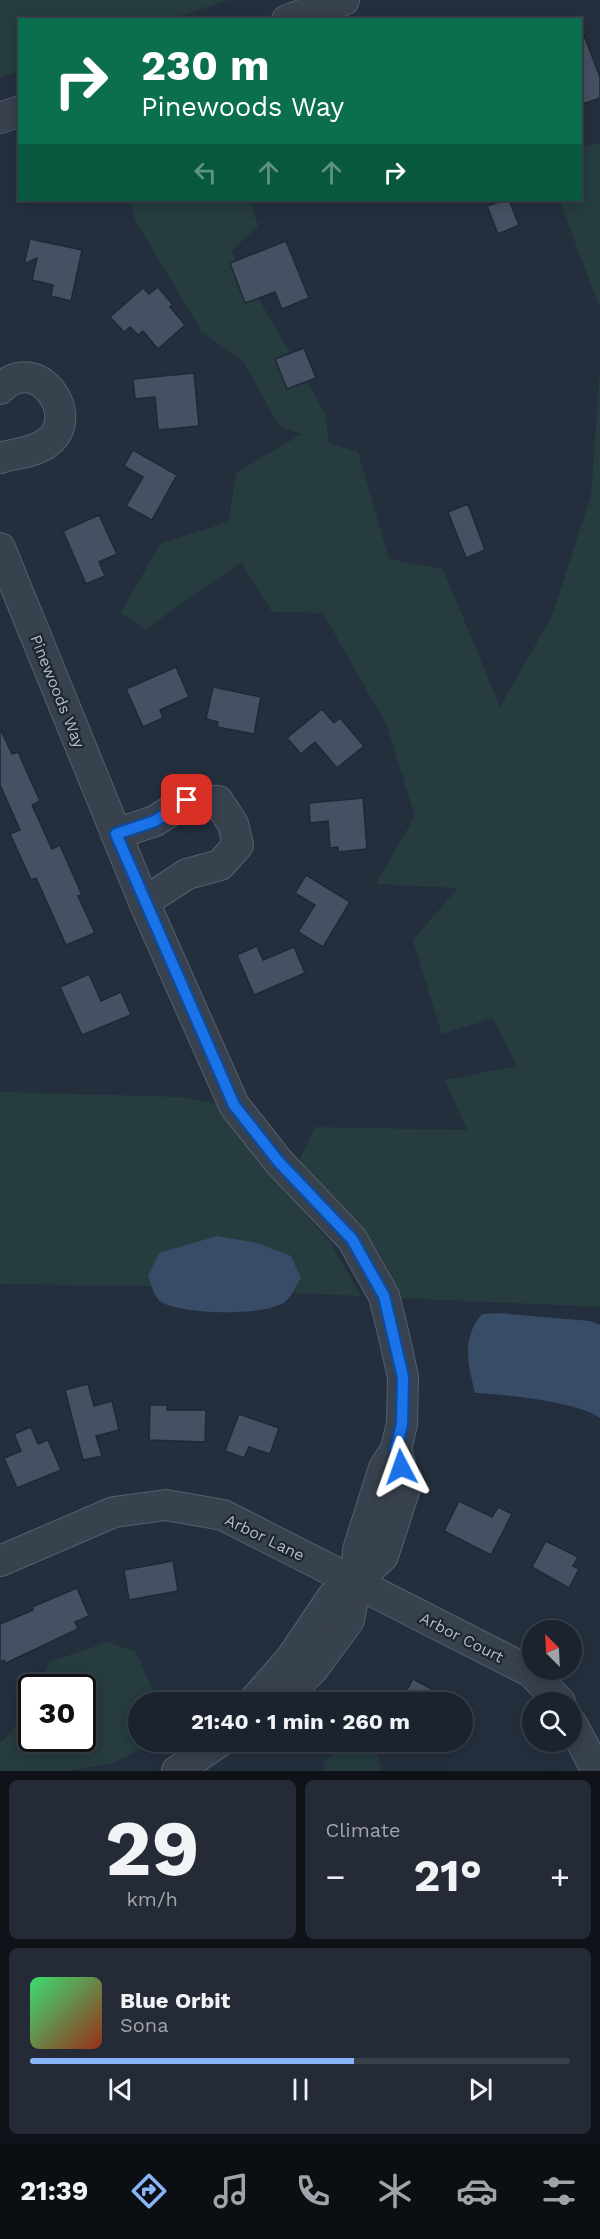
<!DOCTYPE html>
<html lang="en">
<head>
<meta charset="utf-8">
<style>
  body { margin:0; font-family:"Work Sans",sans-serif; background:#242b36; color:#f1f3f6; height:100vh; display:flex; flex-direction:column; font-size:22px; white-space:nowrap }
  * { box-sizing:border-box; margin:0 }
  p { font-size:20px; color:#a0a4aa }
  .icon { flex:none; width:33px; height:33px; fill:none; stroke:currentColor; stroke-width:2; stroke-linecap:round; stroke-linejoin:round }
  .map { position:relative; height:1771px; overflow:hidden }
  .details { display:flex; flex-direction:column; gap:9px; padding:9px; background:#0f1319; flex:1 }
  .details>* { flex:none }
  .banner { position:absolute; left:18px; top:18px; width:564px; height:183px; border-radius:0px; box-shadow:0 3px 15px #0003,0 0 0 2px #39404a; background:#0b6e4f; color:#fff; overflow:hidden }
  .needle { width:39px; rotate:336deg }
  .controls { position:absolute; left:522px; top:1620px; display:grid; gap:12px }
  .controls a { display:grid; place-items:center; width:60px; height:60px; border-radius:50%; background:#1b232e; box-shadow:0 3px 15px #0003,0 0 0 2px #39404a; font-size:30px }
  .speed { position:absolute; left:18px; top:1674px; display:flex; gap:12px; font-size:30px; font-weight:700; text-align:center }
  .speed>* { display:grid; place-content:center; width:78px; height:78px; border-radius:50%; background:#1b232e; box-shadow:0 3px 15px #0003,0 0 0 2px #39404a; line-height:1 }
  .speed .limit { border:3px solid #111; border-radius:9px; background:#fff; color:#111 }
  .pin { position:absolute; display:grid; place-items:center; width:51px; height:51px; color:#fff; margin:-26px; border-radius:12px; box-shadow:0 3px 9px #0006 }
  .me { position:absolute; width:66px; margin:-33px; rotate:356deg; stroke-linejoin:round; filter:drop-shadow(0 0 4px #0008) }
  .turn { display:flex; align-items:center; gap:21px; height:126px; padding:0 24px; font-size:27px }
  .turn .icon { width:78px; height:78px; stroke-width:2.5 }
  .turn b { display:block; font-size:42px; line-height:51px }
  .lanes { display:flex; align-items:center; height:57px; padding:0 24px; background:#0003; justify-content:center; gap:30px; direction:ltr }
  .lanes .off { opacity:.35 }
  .big { font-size:45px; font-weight:700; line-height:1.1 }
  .details .widget { flex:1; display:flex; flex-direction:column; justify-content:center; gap:9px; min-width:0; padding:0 21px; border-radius:9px; background:#242b36 }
  .details .dial { align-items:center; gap:0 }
  .dial b { font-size:78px; line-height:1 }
  .song { display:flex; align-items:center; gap:18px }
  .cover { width:72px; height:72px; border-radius:9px; background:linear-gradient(135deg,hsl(140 70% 55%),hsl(10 70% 35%)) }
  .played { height:6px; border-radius:3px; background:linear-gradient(90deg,#8ab4f8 60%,#39404a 60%) }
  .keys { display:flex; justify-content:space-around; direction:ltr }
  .heat { display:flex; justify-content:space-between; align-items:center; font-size:33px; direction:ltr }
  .details .tiles { flex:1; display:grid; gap:9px; grid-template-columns:1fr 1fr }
  .widget:last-child { grid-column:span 2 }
  .trip { position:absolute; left:128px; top:1692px; width:345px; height:60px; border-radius:30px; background:#1b232e; box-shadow:0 3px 15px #0003,0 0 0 2px #39404a; font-weight:700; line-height:60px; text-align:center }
  .tabs { display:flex; height:96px; justify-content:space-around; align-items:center; background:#0b0e12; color:#a0a4aa }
  .tabs .icon { width:42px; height:42px }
  .tabs .current { color:#8ab4f8 }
  .tabs b { font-size:27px; color:#f1f3f6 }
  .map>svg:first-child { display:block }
  .green { fill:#263c3f }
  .water { fill:#394c67 }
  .building { fill:#455162; stroke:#1f2835; stroke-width:1.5 }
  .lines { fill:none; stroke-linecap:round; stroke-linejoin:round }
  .minor-casing { stroke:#565f6c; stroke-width:32 }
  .minor { stroke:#38414e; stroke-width:30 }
  .route-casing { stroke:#114b97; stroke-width:15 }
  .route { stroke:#1a73e8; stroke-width:10 }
  .labels { text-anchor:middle; stroke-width:4.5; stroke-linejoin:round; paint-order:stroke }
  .street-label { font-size:16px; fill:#b4bcc9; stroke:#1d2633 }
</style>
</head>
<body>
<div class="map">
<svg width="600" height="1771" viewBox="0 0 600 1771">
  <rect width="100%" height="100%" fill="#242f3e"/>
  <g class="green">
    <path d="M0,0H228L171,19L20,20L19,71L0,78Z"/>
    <path d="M600,143V308L559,200H580L581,146Z"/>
    <path d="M131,200H250L258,226L231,251L325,413L329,443L358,452L389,559L443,569L500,707L552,616L591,496L600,369V1307L401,1298L380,1253L299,1161L315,1127L467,1130L445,1080L517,1066L493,1018L442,1034L413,940L458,888L376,884L415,816L387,726L323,613L272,612L241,562L146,629L121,613L160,544L228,522L237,472L302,434L279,426L244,362L202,332L133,217Z"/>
    <path d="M0,1092L184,1097L216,1104L270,1174L330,1242L361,1296L149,1286L0,1284Z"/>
    <path d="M108,1642L136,1652L158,1702H138V1742H156L112,1763L69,1771H0V1743L24,1719L31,1702L32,1738H82V1688L38,1687L49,1662Z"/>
    <path d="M353,1742H375L382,1771H325L323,1762Z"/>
  </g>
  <g class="water">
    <path d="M217,1236L257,1243L291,1256L301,1278C296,1285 292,1296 286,1301C268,1317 178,1315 160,1301C154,1297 151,1284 148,1276L159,1253Z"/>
    <path d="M497,1313L590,1321L600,1325V1418C579,1402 503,1394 475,1393C468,1363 461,1339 482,1314Z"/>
  </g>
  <g class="building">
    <path d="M582,30L600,77V98L580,105Z"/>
    <path d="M505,200H509L519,225L498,234L487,206Z"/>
    <path d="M30,239L82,250L71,301L51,296L53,285L32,280L37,258L24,264Z"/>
    <path d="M286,241L309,298L282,309L275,292L245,303L230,263Z"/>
    <path d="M158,287L173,305L170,307L185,325L158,349L143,331L138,335L130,327L124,332L110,317L143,288L149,294Z"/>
    <path d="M304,348L316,378L287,389L275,359Z"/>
    <path d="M194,373L199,426L158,430L155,397L135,399L133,379Z"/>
    <path d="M133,450L177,475L152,520L126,506L143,477L124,466Z"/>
    <path d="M468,504L485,550L466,558L448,512Z"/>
    <path d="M99,515L117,554L99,562L105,576L86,584L63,531Z"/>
    <path d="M176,667L189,697L160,710L163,718L143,727L126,689Z"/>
    <path d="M213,687L261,697L254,734L217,727L218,722L206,719Z"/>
    <path d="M322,709L334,723L340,718L364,746L337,768L315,742L301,754L287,738Z"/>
    <path d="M0,728L12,754L18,752L40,801L32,805L52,849L60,845L82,895L78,896L95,933L66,945L36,878L31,880L10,834L20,830L0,785Z"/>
    <path d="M363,798L367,849L338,852V847L330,848L328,821L310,823L309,803Z"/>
    <path d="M306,875L350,902L323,947L298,932L315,905L295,893Z"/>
    <path d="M257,946L263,960L294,947L305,973L254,995L237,955Z"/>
    <path d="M89,974L101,1001L121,992L131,1015L82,1035L60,987Z"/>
    <path d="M88,1384L94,1406L112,1401L119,1430L96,1436L102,1456L83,1460L65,1390Z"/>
    <path d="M150,1405H167V1410H206L205,1442L149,1440Z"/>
    <path d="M239,1414L279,1428L270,1454L249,1447L244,1458L225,1451Z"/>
    <path d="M31,1427L38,1444L48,1440L61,1470L17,1488L4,1458L21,1451L14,1434Z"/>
    <path d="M459,1501L492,1517L498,1507L512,1514L491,1555L444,1531Z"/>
    <path d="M546,1541L578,1557L573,1566L579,1569L569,1588L532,1567Z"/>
    <path d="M173,1561L178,1591L129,1600L124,1570Z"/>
    <path d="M77,1588L89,1616L75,1622L78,1629L6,1663L4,1660L0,1662V1624L33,1610L32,1607Z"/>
    <path d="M413,1679L456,1702H400Z"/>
  </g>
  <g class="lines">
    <g class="minor-casing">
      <g id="minor">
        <path d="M287,20L344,0"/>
        <path d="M0,118L20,111"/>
        <path d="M0,389C36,351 83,415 48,442C35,453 15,453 0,458"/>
        <path d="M0,548L144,902L234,1105L278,1161L352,1239L384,1296L394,1336L403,1377L402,1424L396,1449L384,1468L358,1550L356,1582L349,1620L313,1669L280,1702"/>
        <path d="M116,834L155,821L187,800L218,801L233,824L238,845L220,865L187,874L144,902"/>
        <path d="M0,1561L114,1512L166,1505L223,1515L531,1672L560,1702"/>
        <path d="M253,1702L292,1657L333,1596L356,1582L383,1556L406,1485L396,1449"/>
        <path d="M572,1724L597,1771"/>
        <path d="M177,1771L219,1742"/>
      </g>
    </g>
    <use href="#minor" class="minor"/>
  </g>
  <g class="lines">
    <g class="route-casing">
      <path id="route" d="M187,800L155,821L116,834L234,1105L278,1161L352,1239L384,1296L403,1377L402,1424L396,1449L401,1467"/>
    </g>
    <use href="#route" class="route"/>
  </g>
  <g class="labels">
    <g class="street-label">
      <text transform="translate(58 691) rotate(68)" y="6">Pinewoods Way</text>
      <text transform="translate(265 1537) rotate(26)" y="6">Arbor Lane</text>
      <text transform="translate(462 1637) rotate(27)" y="6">Arbor Court</text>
    </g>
  </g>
</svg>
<div class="controls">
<a><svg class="needle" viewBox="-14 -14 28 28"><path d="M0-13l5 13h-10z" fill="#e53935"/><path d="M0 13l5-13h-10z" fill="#a0a4aa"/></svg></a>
<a><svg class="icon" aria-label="search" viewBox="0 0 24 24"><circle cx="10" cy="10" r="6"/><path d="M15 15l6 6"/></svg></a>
</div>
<div class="speed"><div class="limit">30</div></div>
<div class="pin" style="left:187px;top:800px;background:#d93025"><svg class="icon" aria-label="arrive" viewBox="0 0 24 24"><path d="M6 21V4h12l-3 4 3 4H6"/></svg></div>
<svg class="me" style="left:401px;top:1467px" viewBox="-20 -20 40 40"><path d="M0-17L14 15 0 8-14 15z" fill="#1a73e8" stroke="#fff" stroke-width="4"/></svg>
<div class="trip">21:40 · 1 min · 260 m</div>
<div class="banner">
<div class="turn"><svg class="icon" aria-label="right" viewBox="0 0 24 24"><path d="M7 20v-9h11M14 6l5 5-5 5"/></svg><div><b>230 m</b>Pinewoods Way</div></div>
<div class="lanes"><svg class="icon off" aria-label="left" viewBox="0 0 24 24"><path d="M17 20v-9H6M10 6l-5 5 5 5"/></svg><svg class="icon off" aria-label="ahead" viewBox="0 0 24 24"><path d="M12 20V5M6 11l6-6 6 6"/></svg><svg class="icon off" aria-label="ahead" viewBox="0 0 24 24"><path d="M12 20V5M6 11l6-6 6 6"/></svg><svg class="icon" aria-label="right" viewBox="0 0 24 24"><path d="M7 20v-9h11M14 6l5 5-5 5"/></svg></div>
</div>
</div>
<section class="details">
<div class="tiles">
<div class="widget dial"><b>29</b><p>km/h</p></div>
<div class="widget"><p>Climate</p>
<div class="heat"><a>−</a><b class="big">21°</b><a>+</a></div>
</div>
<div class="widget">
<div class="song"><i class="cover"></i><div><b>Blue Orbit</b><p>Sona</p></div></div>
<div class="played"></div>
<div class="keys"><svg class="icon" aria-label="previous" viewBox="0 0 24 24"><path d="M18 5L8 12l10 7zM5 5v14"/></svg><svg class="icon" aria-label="pause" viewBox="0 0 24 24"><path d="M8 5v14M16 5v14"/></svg><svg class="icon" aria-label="next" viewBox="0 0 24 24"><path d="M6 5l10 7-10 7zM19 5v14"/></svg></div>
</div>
</div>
</section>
<nav class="tabs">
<b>21:39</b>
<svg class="icon current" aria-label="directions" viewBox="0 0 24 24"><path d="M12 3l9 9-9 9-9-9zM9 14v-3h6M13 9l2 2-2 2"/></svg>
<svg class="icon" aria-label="music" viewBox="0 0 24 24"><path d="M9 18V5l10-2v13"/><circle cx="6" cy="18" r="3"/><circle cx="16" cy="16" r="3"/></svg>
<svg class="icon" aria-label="phone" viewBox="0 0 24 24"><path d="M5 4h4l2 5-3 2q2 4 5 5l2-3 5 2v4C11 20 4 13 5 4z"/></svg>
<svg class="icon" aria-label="climate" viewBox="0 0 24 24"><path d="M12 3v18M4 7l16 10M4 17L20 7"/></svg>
<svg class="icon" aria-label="car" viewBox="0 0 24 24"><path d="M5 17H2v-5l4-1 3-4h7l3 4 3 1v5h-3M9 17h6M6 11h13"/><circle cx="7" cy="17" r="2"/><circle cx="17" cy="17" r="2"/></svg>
<svg class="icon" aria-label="filters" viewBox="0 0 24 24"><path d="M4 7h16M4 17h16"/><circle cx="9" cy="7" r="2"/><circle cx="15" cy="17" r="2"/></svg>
</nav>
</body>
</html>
